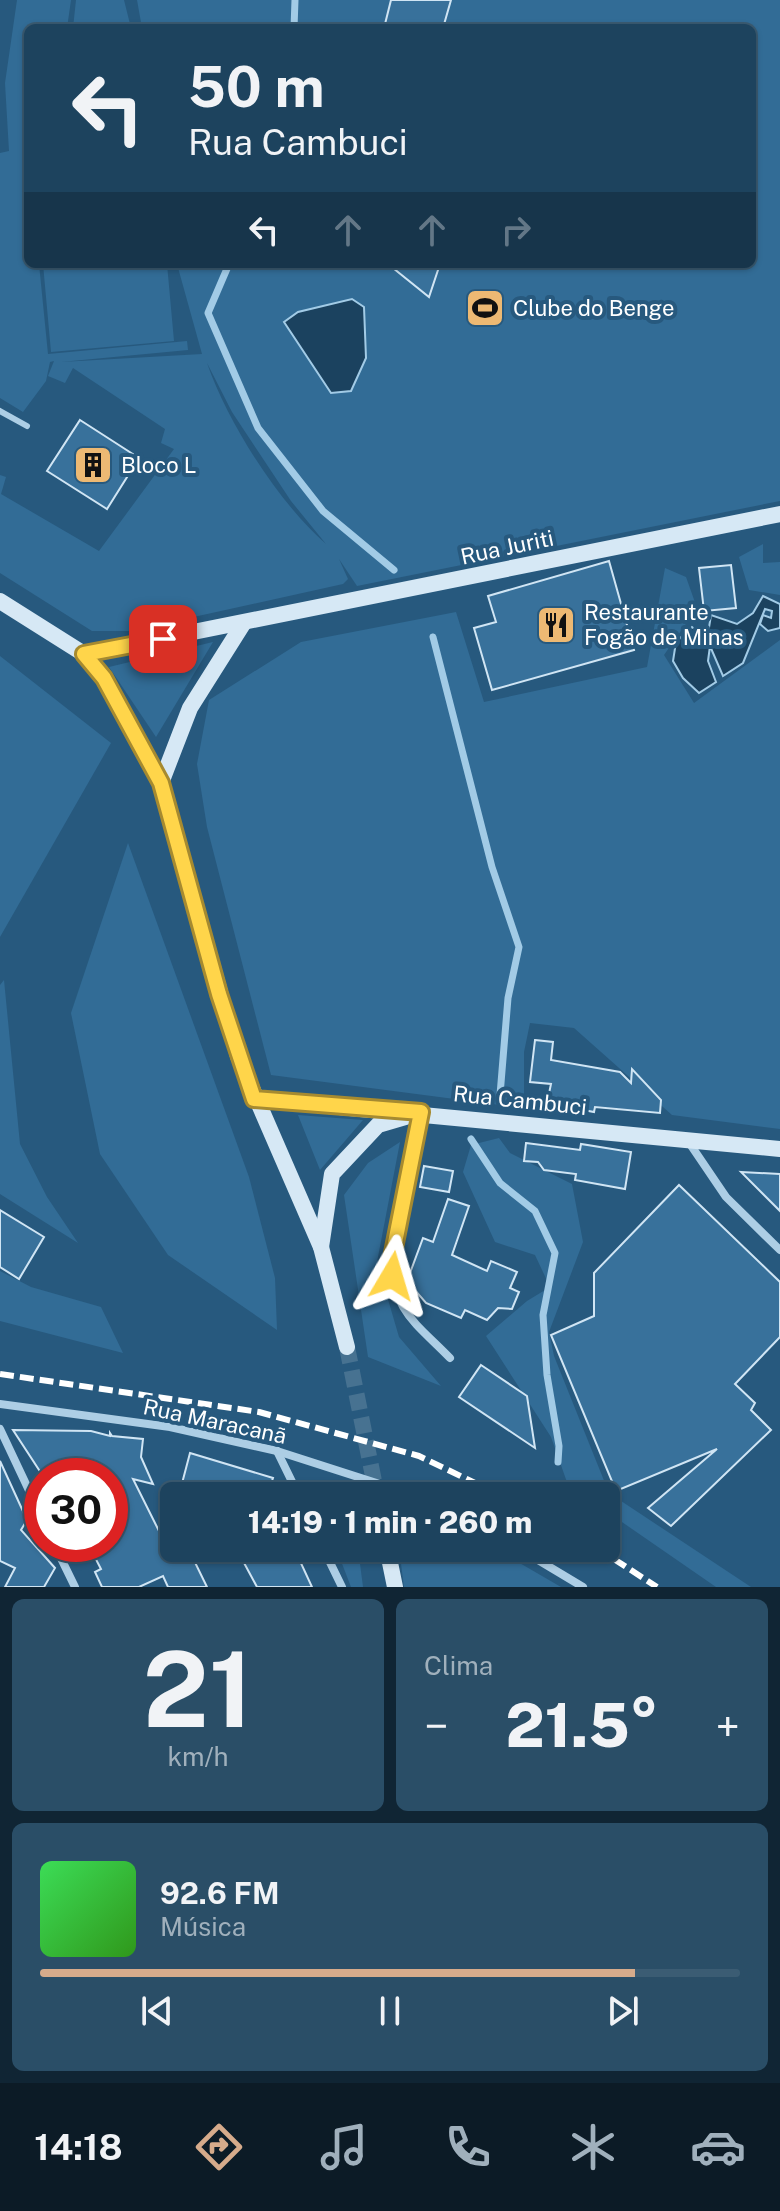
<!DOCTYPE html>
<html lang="pt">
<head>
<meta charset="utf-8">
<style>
  body { margin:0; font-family:"Public Sans",sans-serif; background:#2a4e67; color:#f1f3f6; height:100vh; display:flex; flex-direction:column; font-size:30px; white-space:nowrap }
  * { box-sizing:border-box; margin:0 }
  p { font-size:26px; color:#a0b0bc }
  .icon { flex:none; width:44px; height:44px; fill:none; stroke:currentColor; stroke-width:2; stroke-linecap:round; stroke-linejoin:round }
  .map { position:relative; height:1587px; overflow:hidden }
  .details { display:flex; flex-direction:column; gap:12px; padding:12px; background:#102534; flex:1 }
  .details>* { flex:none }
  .banner { position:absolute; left:24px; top:24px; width:732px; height:244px; border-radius:12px; box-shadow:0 2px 6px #0004,0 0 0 2px #3b5c73; background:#1d435e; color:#f1f3f6; overflow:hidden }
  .speed { position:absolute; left:24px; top:1458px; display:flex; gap:16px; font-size:40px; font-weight:700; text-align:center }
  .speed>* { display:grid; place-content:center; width:104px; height:104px; border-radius:50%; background:#1d435e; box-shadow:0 2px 6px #0004,0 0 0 2px #3b5c73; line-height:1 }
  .speed .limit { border:12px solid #d22; background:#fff; color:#111 }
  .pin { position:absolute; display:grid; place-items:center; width:68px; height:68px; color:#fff; margin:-34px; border-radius:16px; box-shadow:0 4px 12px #0006 }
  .me { position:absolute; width:88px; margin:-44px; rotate:7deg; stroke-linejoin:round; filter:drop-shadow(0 0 6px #0008) }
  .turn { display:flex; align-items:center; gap:28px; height:168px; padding:0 32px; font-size:36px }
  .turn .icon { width:104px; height:104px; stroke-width:2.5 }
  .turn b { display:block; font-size:56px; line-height:68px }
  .lanes { display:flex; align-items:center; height:76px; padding:0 32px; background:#0003; justify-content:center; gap:40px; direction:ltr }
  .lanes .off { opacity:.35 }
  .big { font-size:60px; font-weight:800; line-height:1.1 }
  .details .widget { flex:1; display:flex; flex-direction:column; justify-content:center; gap:12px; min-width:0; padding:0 28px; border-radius:12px; background:#2a4e67 }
  .details .dial { align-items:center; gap:0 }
  .dial b { font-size:104px; line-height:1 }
  .song { display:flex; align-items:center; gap:24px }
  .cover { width:96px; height:96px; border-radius:12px; background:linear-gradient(135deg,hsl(130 70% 55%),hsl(110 70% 35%)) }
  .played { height:8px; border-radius:4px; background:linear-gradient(90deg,#d6ab8b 85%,#3b5c73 85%) }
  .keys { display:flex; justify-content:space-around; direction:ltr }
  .heat { display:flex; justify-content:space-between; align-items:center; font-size:44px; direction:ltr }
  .details .tiles { flex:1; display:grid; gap:12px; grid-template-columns:1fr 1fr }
  .widget:last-child { grid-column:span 2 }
  .trip { position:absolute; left:160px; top:1482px; width:460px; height:80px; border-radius:12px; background:#1d435e; box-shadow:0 2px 6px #0004,0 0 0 2px #3b5c73; font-weight:800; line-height:80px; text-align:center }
  .tabs { display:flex; height:128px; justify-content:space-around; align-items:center; background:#0c1b26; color:#a0b0bc }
  .tabs .icon { width:56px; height:56px }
  .tabs .selected { color:#d6ab8b }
  .tabs b { font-size:36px; color:#f1f3f6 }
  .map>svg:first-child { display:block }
  .green { fill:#326c96; fill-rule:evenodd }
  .water { fill:#1b425f; stroke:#a2cbe6; stroke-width:2 }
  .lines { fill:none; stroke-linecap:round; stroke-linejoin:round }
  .stream { stroke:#a2cbe6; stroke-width:7 }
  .building { fill:#38719b; stroke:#d0e5f4; stroke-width:2 }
  .secondary-tunnel { stroke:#477291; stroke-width:16; stroke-dasharray:16 8; stroke-linecap:butt }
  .lane { stroke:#adcee5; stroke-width:6 }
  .street { stroke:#adcee5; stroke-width:8 }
  .secondary { stroke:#d6e8f5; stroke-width:16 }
  .rail { stroke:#fff; stroke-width:6; stroke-dasharray:14 6; stroke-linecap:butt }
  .route-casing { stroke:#a68a30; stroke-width:20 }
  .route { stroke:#ffd54a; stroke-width:14 }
  .labels { text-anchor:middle; stroke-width:8; stroke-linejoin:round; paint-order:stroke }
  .poi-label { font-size:22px; fill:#fff; stroke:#27597e; text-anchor:start }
  .street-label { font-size:22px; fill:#fff; stroke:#27597e }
</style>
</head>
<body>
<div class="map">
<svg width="780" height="1587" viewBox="0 0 780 1587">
  <rect width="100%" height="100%" fill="#27597e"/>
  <g class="green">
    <path d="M17,0H71L67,28H28V264H39L48,354L187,341L188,350L61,362L202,354L177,264H752V28H142L137,0H780V501L357,586L339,559L348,579L343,584L130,631H92L0,573V475L6,477L1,494L99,551L174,449L161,443L165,429L73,368L65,383L48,376L54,361L50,362L46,381L23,412L0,398V153L9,151L5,83ZM207,363L232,412L291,501L326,544C278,502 228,423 207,363Z"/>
    <path d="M76,0H124L131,28H73Z"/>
    <path d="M43,264H167L174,341L51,352Z"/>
    <path d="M763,544V563L780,562V595L749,590L739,557Z"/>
    <path d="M665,568L686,577L697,608L664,655L694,703L780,640V1129L672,1115L574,1028L530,1023L524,1052V1108L271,1075L207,827L197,764L209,700L301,642L456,612L484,702L647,667Z"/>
    <path d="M213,642L156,737L109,667Z"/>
    <path d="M0,656L111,743L0,937Z"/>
    <path d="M128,843L249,1177L275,1278L277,1330L168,1255L100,1154L71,1013Z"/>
    <path d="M4,980L20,1144L47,1197L78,1243L0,1194V985Z"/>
    <path d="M298,1115L363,1120L320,1170Z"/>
    <path d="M499,1138L510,1153L572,1184L583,1242L549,1332L554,1356L609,1493L751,1587H716L606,1511V1496H584L568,1485L551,1437L486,1336L527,1301L550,1287L535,1255L495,1242L463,1172L471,1145Z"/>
    <path d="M400,1142L377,1262L399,1337L441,1386L368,1357L344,1195L368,1163Z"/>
    <path d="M0,1271L31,1287L101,1307L123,1353L0,1321Z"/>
    <path d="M336,1548H358L363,1587H351Z"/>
    <path d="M399,1548H494L561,1587H404Z"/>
  </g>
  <g class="water">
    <path d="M352,299L364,307L366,358L351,391L331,393L284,322L298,312Z"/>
    <path d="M763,596L780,604V628L768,631L760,624L763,615L771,618L772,611L765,609L743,663L723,676L710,646L708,661L716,682L699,693L683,678L673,661L676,642L692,627L707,640L711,615L737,624L753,613Z"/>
  </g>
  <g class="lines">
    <g class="stream">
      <path d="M294,28L295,0"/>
      <path d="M229,264L208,313L258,428L323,511L394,570"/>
      <path d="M433,637L492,867L519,947L508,998L500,1095"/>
      <path d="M471,1139L500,1183L535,1211L555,1253L543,1315L547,1375L559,1446L558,1462"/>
    </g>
  </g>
  <g class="building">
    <path d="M391,0H451L443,28H384Z"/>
    <path d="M388,264H440L429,297Z"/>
    <path d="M80,420L139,458L107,509L47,471Z"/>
    <path d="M609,561L634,650L492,690L474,628L496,622L488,596Z"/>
    <path d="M731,565L736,608L704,611L699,568Z"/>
    <path d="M535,1040L553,1042L551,1060L620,1072L631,1083L632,1069L661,1100L660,1113L595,1107L594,1112L547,1103L551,1084L530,1082Z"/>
    <path d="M526,1143L580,1150L581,1144L631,1152L625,1189L575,1180L576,1174L544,1170L538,1162L524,1161Z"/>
    <path d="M424,1166L453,1171L449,1192L420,1187Z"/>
    <path d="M741,1172L780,1174V1211Z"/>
    <path d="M679,1185L780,1282V1337L735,1384L755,1403L751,1410L771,1430L671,1526L648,1508L717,1449L616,1491L551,1335L594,1316V1273Z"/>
    <path d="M448,1199L469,1206L452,1255L487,1271L491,1261L517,1272L510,1288L519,1292L512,1309L498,1308L487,1320L465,1310L461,1318L426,1303L407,1281L423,1238L433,1242Z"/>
    <path d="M0,1210L44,1237L19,1279L0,1267Z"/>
    <path d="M481,1365L527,1396L535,1448L459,1397Z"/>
    <path d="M13,1430L91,1431L110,1436V1433L112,1436L143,1439L141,1457L153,1484L133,1479L163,1539L174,1534V1548H188L207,1587H168L163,1576L139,1587H102L95,1572L101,1569L88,1544H110V1476H43Z"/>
    <path d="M190,1453L273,1478L267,1496H199L180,1491Z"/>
    <path d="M0,1461L27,1520L21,1530L55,1568L44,1587H5L15,1568L0,1561Z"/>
    <path d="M236,1548H294L312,1587H257Z"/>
  </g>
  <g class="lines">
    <path class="secondary-tunnel" d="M347,1347L377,1496"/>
    <path class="lane" d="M0,411L27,426"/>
    <g class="street">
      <path d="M421,1113L392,1258C392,1311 416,1323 450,1358"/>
      <path d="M688,1141L726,1197L780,1250"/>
      <path d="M0,1404L170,1427L277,1451L417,1496"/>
      <path d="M0,1429L42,1518"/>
      <path d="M277,1451L299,1496"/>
      <path d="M54,1544L75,1587"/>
      <path d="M323,1548L342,1587"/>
      <path d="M518,1548L583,1587"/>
    </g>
    <g class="secondary">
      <path d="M0,601L84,654L104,678L161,783L238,1056L321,1247L347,1347"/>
      <path d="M84,654L780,514"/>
      <path d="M161,783L190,708L243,624"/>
      <path d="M254,1099L780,1149"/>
      <path d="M321,1247L332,1174L378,1125L412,1115"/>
      <path d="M387,1548L395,1587"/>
    </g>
    <g class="rail">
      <path d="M0,1374L259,1412L419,1456L502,1496"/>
      <path d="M597,1548L657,1587"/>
    </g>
  </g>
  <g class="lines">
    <g class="route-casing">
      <path id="route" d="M163,639L84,654L104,678L161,783L219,994L254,1099L421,1112L392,1258V1276"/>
    </g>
    <use href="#route" class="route"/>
  </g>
  <defs>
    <g id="stadium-square" transform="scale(2)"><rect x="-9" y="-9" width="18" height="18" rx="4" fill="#edb973" stroke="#27597e"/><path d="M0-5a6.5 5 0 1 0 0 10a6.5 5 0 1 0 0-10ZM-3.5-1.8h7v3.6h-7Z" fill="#111"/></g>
    <g id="building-square" transform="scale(2)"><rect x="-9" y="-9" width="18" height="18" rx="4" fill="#edb973" stroke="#27597e"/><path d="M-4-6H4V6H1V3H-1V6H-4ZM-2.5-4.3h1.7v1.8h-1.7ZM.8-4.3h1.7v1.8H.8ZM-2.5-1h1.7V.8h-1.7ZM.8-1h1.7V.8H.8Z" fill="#111"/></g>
    <g id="restaurant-square" transform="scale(2)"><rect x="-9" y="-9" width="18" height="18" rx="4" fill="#edb973" stroke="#27597e"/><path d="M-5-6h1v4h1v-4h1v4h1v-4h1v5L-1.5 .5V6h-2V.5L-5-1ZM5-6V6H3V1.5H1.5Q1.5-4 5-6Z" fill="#111"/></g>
  </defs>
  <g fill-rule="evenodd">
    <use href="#stadium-square" x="485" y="308"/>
    <use href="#building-square" x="93" y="465"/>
    <use href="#restaurant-square" x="556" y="625"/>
  </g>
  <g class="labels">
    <g class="poi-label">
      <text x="513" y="316">Clube do Benge</text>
      <text x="121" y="473">Bloco L</text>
      <text x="584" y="620">Restaurante<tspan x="584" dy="25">Fogão de Minas</tspan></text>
    </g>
    <g class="street-label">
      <text transform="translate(507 547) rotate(-12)" y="8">Rua Juriti</text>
      <text transform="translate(520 1100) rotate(6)" y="8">Rua Cambuci</text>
      <text transform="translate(215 1421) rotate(12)" y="8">Rua Maracanã</text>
    </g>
  </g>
</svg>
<div class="speed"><div class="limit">30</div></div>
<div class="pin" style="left:163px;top:639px;background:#d93025"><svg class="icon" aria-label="arrive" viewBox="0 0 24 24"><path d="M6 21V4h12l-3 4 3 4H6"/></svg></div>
<svg class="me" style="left:392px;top:1276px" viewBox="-20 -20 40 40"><path d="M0-17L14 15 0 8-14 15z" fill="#ffd54a" stroke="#fff" stroke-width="4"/></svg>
<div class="trip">14:19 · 1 min · 260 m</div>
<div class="banner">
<div class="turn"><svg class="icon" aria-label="left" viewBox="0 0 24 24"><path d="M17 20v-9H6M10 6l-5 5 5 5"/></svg><div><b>50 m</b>Rua Cambuci</div></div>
<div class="lanes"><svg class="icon" aria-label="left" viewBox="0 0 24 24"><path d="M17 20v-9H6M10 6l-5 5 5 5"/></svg><svg class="icon off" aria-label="ahead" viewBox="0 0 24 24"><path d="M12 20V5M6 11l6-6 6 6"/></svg><svg class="icon off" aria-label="ahead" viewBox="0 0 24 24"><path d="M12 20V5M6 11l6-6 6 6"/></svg><svg class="icon off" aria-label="right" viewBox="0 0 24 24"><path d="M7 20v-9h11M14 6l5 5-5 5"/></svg></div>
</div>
</div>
<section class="details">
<div class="tiles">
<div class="widget dial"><b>21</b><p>km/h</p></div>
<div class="widget"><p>Clima</p>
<div class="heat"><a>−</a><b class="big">21.5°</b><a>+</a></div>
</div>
<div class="widget">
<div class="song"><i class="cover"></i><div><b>92.6 FM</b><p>Música</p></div></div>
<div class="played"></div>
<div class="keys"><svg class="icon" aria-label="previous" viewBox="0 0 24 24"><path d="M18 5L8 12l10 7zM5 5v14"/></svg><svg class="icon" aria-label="pause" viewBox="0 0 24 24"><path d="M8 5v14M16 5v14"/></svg><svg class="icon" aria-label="next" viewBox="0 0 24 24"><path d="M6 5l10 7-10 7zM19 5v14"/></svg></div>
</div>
</div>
</section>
<nav class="tabs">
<b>14:18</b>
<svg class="icon selected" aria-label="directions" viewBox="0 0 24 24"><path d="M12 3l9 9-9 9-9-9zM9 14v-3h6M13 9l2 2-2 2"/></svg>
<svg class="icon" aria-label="music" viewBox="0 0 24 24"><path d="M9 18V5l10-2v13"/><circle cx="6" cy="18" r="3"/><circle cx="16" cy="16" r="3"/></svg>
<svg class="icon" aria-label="phone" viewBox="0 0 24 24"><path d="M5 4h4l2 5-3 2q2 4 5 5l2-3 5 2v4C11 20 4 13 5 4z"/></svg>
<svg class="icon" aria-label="climate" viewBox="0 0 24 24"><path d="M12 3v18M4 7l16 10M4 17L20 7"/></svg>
<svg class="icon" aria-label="car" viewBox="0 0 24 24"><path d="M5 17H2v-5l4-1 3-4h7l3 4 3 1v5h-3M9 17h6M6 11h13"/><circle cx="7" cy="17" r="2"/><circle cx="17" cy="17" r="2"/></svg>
</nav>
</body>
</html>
